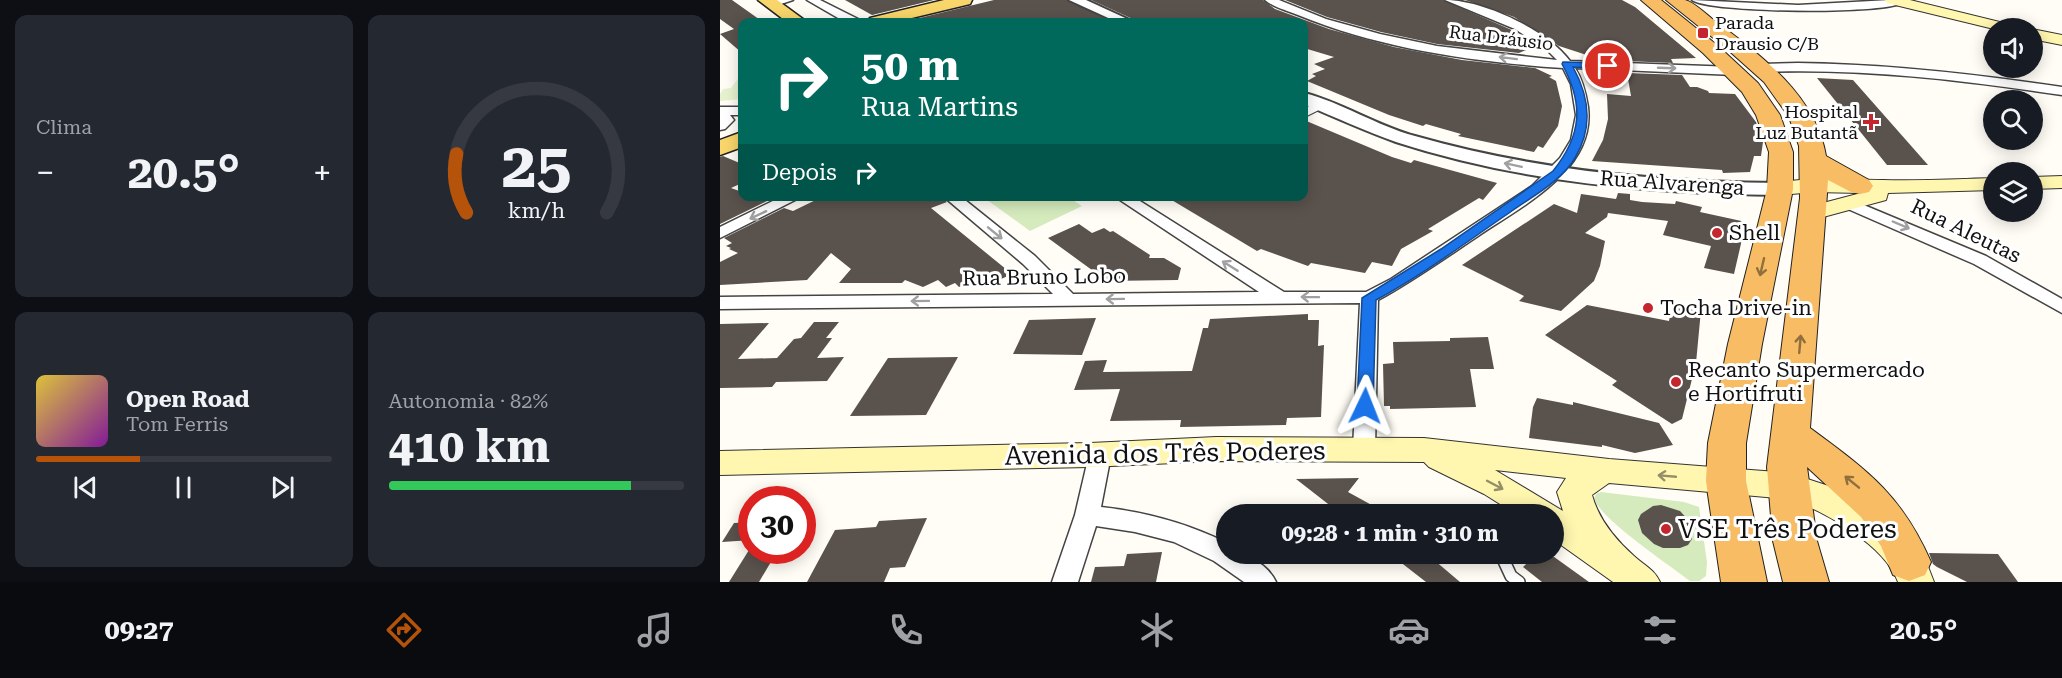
<!DOCTYPE html>
<html lang="pt">
<head>
<meta charset="utf-8">
<style>
  body { margin:0; font-family:"Roboto Serif",serif; background:#242831; color:#f1f3f6; height:100vh; display:flex; flex-direction:column; font-size:22px; white-space:nowrap }
  * { box-sizing:border-box; margin:0 }
  p { font-size:20px; color:#9ea1a6 }
  .icon { flex:none; width:33px; height:33px; fill:none; stroke:currentColor; stroke-width:2; stroke-linecap:round; stroke-linejoin:round }
  .map { position:relative; flex:1; overflow:hidden }
  .panel { display:flex; flex-direction:column; gap:15px; padding:15px; background:#0d0f14; width:720px }
  .panel>* { flex:none }
  .top-card { position:absolute; left:18px; top:18px; width:570px; height:183px; border-radius:12px; box-shadow:0 3px 15px #0003; background:#00695c; color:#fff; overflow:hidden }
  .tools { position:absolute; left:1263px; top:18px; display:grid; gap:12px }
  .tools a { display:grid; place-items:center; width:60px; height:60px; border-radius:50%; background:#171b24; box-shadow:0 3px 15px #0003; font-size:30px }
  .speed { position:absolute; left:18px; top:486px; display:flex; gap:12px; font-size:30px; font-weight:700; text-align:center }
  .speed>* { display:grid; place-content:center; width:78px; height:78px; border-radius:50%; background:#171b24; box-shadow:0 3px 15px #0003; line-height:1 }
  .speed .limit { border:9px solid #d22; background:#fff; color:#111 }
  .pin { position:absolute; display:grid; place-items:center; width:51px; height:51px; color:#fff; margin:-26px; border:3px solid #fff; border-radius:50%; box-shadow:0 2px 6px #0007 }
  .me { position:absolute; width:66px; margin:-33px; rotate:2deg; stroke-linejoin:round; filter:drop-shadow(0 0 4px #0008) }
  .turn { display:flex; align-items:center; gap:21px; height:126px; padding:0 24px; font-size:27px }
  .turn .icon { width:78px; height:78px; stroke-width:2.5 }
  .turn b { display:block; font-size:42px; line-height:51px }
  .then { display:flex; align-items:center; height:57px; padding:0 24px; background:#0003; gap:12px; font-size:22px }
  .big { font-size:45px; font-weight:700; line-height:1.1 }
  .panel .widget { flex:1; display:flex; flex-direction:column; justify-content:center; gap:9px; min-width:0; padding:0 21px; border-radius:12px; background:#242831 }
  .panel .dial { align-items:center; gap:0 }
  .dial svg { height:156px; overflow:visible; fill:none; stroke:#363941; stroke-width:7; stroke-linecap:round; text-anchor:middle }
  .dial text { fill:#f1f3f6; stroke:none }
  .song { display:flex; align-items:center; gap:18px }
  .cover { width:72px; height:72px; border-radius:9px; background:linear-gradient(135deg,hsl(50 70% 55%),hsl(290 70% 35%)) }
  .played { height:6px; border-radius:3px; background:linear-gradient(90deg,#b45309 35%,#363941 35%) }
  .keys { display:flex; justify-content:space-around; direction:ltr }
  .heat { display:flex; justify-content:space-between; align-items:center; font-size:33px; direction:ltr }
  .charge { height:9px; border-radius:4px; background:linear-gradient(90deg,#34c759 82%,#363941 0) }
  .panel .tiles { flex:1; display:grid; gap:15px; grid-template-columns:repeat(2,1fr) }
  .trip { position:absolute; left:496px; top:504px; width:348px; height:60px; border-radius:30px; background:#171b24; box-shadow:0 3px 15px #0003; font-weight:700; line-height:60px; text-align:center }
  .tab-bar { display:flex; height:96px; justify-content:space-around; align-items:center; background:#090b0e; color:#9ea1a6 }
  .tab-bar .icon { width:42px; height:42px }
  .tab-bar .active { color:#b45309 }
  .tab-bar b { font-size:27px; color:#f1f3f6 }
  main { display:flex; flex:1; min-height:0 }
  .map>svg:first-child { display:block }
  .green { fill:#d5ebbd }
  .pitch { fill:#e6f2cf }
  .building { fill:#5a524d }
  .lines { fill:none; stroke-linecap:round; stroke-linejoin:round }
  .service-far1-casing { stroke:#444; stroke-width:10 }
  .service-casing { stroke:#444; stroke-width:14 }
  .minor-casing { stroke:#444; stroke-width:3 }
  .tertiary-casing { stroke:#444; stroke-width:4 }
  .secondary-casing { stroke:#333; stroke-width:2 }
  .primary-casing { stroke:#222; stroke-width:3 }
  .trunk-casing { stroke:#222; stroke-width:2 }
  .service-far1 { stroke:#fff; stroke-width:8 }
  .service { stroke:#fff; stroke-width:11 }
  .minor { fill:#fff; fill-rule:evenodd }
  .tertiary { fill:#fff; fill-rule:evenodd }
  .secondary { fill:#fff6b0; fill-rule:evenodd }
  .primary { fill:#f9d66b; fill-rule:evenodd }
  .trunk { fill:#f7bc64; fill-rule:evenodd }
  .oneway { stroke:#a0a0a0 }
  .oneway2 { stroke:#906f3f }
  .oneway3 { stroke:#948f68 }
  .route { fill:#1a73e8; stroke:#114b97; stroke-width:1.5 }
  .poi-dot { fill:#c4262e; stroke:#fff; stroke-width:2 }
  .labels { text-anchor:middle; stroke-width:6; stroke-linejoin:round; paint-order:stroke }
  .far-poi-label { font-size:18px; fill:#111; stroke:#fff; text-anchor:start }
  .far-street-label { font-size:18px; fill:#111; stroke:#fff }
  .street-label { font-size:21px; fill:#111; stroke:#fff }
  .poi-label { font-size:21px; fill:#111; stroke:#fff; text-anchor:start }
  .near-street-label { font-size:26px; fill:#111; stroke:#fff }
  .near-poi-label { font-size:26px; fill:#111; stroke:#fff; text-anchor:start }
</style>
</head>
<body>
<main>
<section class="panel">
<div class="tiles">
<div class="widget"><p>Clima</p>
<div class="heat"><a>−</a><b class="big">20.5°</b><a>+</a></div>
</div>
<div class="widget dial"><svg viewBox="0 0 100 80">
<path d="M14 69A42 42 0 1 1 86 69"/>
<path d="M14 69A42 42 0 0 1 9 39" stroke="#b45309"/>
<text x="50" y="56" font-size="32" font-weight="700">25</text>
<text x="50" y="72" font-size="11">km/h</text>
</svg></div>
<div class="widget">
<div class="song"><i class="cover"></i><div><b>Open Road</b><p>Tom Ferris</p></div></div>
<div class="played"></div>
<div class="keys"><svg class="icon" aria-label="previous" viewBox="0 0 24 24"><path d="M18 5L8 12l10 7zM5 5v14"/></svg><svg class="icon" aria-label="pause" viewBox="0 0 24 24"><path d="M8 5v14M16 5v14"/></svg><svg class="icon" aria-label="next" viewBox="0 0 24 24"><path d="M6 5l10 7-10 7zM19 5v14"/></svg></div>
</div>
<div class="widget"><p>Autonomia · 82%</p><b class="big">410 km</b><div class="charge"></div></div>
</div>
</section>
<div class="map">
<svg width="1342" height="582" viewBox="0 0 1342 582">
  <rect width="100%" height="100%" fill="#fffdf5"/>
  <g class="green">
    <path d="M263,197H348L362,206L310,231Z"/>
    <path d="M881,492L964,502L979,507L987,562L986,576L979,581H970C948,564 883,521 874,499L876,494Z"/>
  </g>
  <path class="pitch" d="M20,76H22V99L0,101V94L3,89L11,88Z"/>
  <g class="building">
    <path d="M0,0H12L43,22H22V53L0,34L14,29L0,19Z"/>
    <path d="M125,0H214L152,15Z"/>
    <path d="M274,0H347L393,22H183Z"/>
    <path d="M371,0H543L555,9L609,29L674,47L742,60L815,68L832,76L829,77L836,81L842,106L838,126L823,148L818,146L814,152L738,136L741,134L706,124L703,126L669,115L587,81L596,76L592,74L605,69L594,64L614,57L584,48V22H416L415,20Z"/>
    <path d="M565,0H723L794,31L816,46L799,53L717,44L661,32L607,17Z"/>
    <path d="M745,0H902L915,7L976,58L951,59L953,63L882,60L839,46L794,17Z"/>
    <path d="M907,73L962,75L970,87H977L988,91L989,93L1015,94L1036,122L1043,142L1041,156H1034L1030,172L1003,173L1002,170L872,161L883,140L888,119L887,94L911,96Z"/>
    <path d="M1097,78L1133,80L1208,165H1167Z"/>
    <path d="M584,120L672,157L691,163L694,160L777,183L763,200L759,198L708,229L713,231L681,249L672,266L652,262L645,273L591,263L588,266L541,249L537,251L445,196H584Z"/>
    <path d="M3,156L22,164V183L11,188L22,192V196H34L47,201L0,224V157Z"/>
    <path d="M898,193L910,194V200L922,202L955,204L956,201L982,207L980,212L1026,222L1014,274L984,268L991,246L943,235L948,221L888,213L887,217L865,233L885,241L880,266L874,281L841,311L799,301L804,296L742,265L834,204L857,213L861,194L896,199Z"/>
    <path d="M104,196H221L227,202L211,208L292,274L266,286L258,278L239,287L235,283L226,287L218,280L203,287L185,280L182,283H119L131,269L111,253L87,280L0,285V262L18,253L9,249L11,248L6,246L12,243L4,238L64,208L73,211Z"/>
    <path d="M359,224L372,233L384,228L390,232L393,231L430,255L429,258H444L461,268L458,280L387,281L328,238Z"/>
    <path d="M867,305L949,321L952,305L981,310L976,363L962,419L952,424L892,385L897,381L825,335Z"/>
    <path d="M588,314V320H599L598,346L604,345L601,417L567,418L566,425L460,427L461,420L390,421L400,389L354,390L365,361L387,360L383,372L472,371L483,328H488L490,319Z"/>
    <path d="M376,318L362,355L293,354L309,320Z"/>
    <path d="M94,322H119L106,338H112L97,358L124,357L107,381L56,382L52,387L0,388V324L49,323L18,359L57,358L74,339L81,338Z"/>
    <path d="M768,337L774,369H750L756,407L670,409V406H664L663,364L674,363L673,342L730,341V338Z"/>
    <path d="M238,357L206,415L130,416L168,358Z"/>
    <path d="M817,398L853,405V402L939,423L953,445L915,453L882,445V447L809,438L813,407Z"/>
    <path d="M639,478L628,492L668,514H621L576,479Z"/>
    <path d="M941,505L960,511L972,524V539L968,545L960,548H943L934,544L922,533L918,520L921,514L933,506Z"/>
    <path d="M207,518L185,567L170,568L164,582H87L115,530L156,527L159,521Z"/>
    <path d="M32,522V540L2,542L14,523Z"/>
    <path d="M29,550H58L39,582H9Z"/>
    <path d="M442,552L436,582H371L375,567L404,566L407,554Z"/>
    <path d="M1209,553L1278,554L1298,582H1247L1217,567L1213,564Z"/>
    <path d="M670,554H707L740,582H706Z"/>
    <path d="M817,554H830L869,582H822L803,567Z"/>
  </g>
  <g class="lines">
    <g class="service-far1-casing">
      <path id="service-far1" d="M584,113L600,105"/>
    </g>
    <g class="service-casing">
      <path id="service" d="M788,554L784,561L791,576L799,582"/>
    </g>
    <g class="minor-casing">
      <g id="minor">
        <path d="M56,0H73L52,7L47,4Z"/>
        <path d="M87,0H100L144,22H125Z"/>
        <path d="M545,0H559L606,19L660,34L717,46L837,60L827,50L795,29L725,0C763,0 827,30 850,61L1014,67L1020,71L1014,75L855,68C863,80 866,94 868,107C876,170 802,206 758,236C725,258 693,281 658,300L655,449L652,455L644,457L636,455L633,449L640,303L0,309V297L333,294L303,264L223,196H240L315,256L353,294L539,292L394,196H412L564,292H646L671,279L812,186L840,158L851,140L856,115L851,84L843,68C754,62 661,49 578,15C568,11 553,7 545,0Z"/>
        <path d="M972,0L1078,5L1170,0L1184,2C1167,15 989,13 972,0Z"/>
        <path d="M1078,63C1167,64 1254,74 1342,87V95C1241,80 1142,68 1040,72L1034,68L1040,64Z"/>
        <path d="M0,107H22V115H10L14,120L5,129L0,130Z"/>
        <path d="M63,196H83L0,238V227Z"/>
        <path d="M1127,198L1266,256L1342,299V313L1254,264L1121,206L1119,203L1121,200Z"/>
        <path d="M380,447L388,449L391,455L381,507C425,512 467,523 507,543V554C527,554 547,563 556,582H524L494,561L454,542L415,532L376,526L358,582H332L355,515L369,455L372,449Z"/>
      </g>
    </g>
    <g class="tertiary-casing">
      <g id="tertiary">
        <path d="M349,0H366L414,22H397Z"/>
        <path d="M584,93C621,102 657,126 695,136C814,170 936,182 1060,183L1067,185L1070,189L1067,193L1060,195C931,194 800,182 676,142C645,131 614,117 584,104Z"/>
      </g>
    </g>
    <g class="secondary-casing">
      <g id="secondary">
        <path d="M1165,0H1190L1292,25L1295,28L1274,29L1167,3Z"/>
        <path d="M1312,29L1342,35V45L1312,39Z"/>
        <path d="M1342,176V188L1312,189V177Z"/>
        <path d="M1274,178V190L1168,193L1166,200L1092,220L1084,218L1081,213L1084,208L1141,193L1094,192L1060,195L1052,194L1049,189L1052,184C1088,176 1127,180 1163,180C1200,181 1237,179 1274,178Z"/>
        <path d="M496,437L704,438L889,459L1069,473L1118,489L1166,519L1202,551L1214,582H1178C1165,545 1104,511 1069,499L889,483L872,495C879,520 895,539 914,556C925,566 934,569 940,582H893L834,540V514H796L764,494L709,467L704,462L496,461L370,467L0,475V451L370,443ZM775,470L846,478L837,492L843,511Z"/>
      </g>
    </g>
    <g class="primary-casing">
      <g id="primary">
        <path d="M38,0H57L87,22H67Z"/>
        <path d="M224,0H252L250,4L175,22H147L150,18Z"/>
        <path d="M22,132V147L0,155V140Z"/>
      </g>
    </g>
    <g class="trunk-casing">
      <g id="trunk">
        <path d="M921,0H941L997,45L1038,83L1060,115L1073,152V189L1042,344L1026,443V481L1047,582H1001L986,481L988,443L1008,344L1047,189L1049,152L1036,115L1022,92L983,53Z"/>
        <path d="M946,0C952,0 959,0 965,0C974,2 987,15 995,21C1041,55 1096,96 1106,156L1149,180L1153,186L1149,192L1140,194L1131,192L1108,180L1090,428C1148,471 1181,494 1211,562L1205,575L1189,581L1173,575L1161,546L1141,517L1087,467L1097,541L1109,582H1063L1053,541L1047,467L1080,198L1079,146L1069,117L1044,82L1007,49Z"/>
      </g>
    </g>
    <use href="#service-far1" class="service-far1"/>
    <use href="#service" class="service"/>
    <use href="#minor" class="minor"/>
    <use href="#tertiary" class="tertiary"/>
    <use href="#secondary" class="secondary"/>
    <use href="#primary" class="primary"/>
    <use href="#trunk" class="trunk"/>
  </g>
  <defs><path id="oneway-shaft" d="M-6 0H5M1.5-3L5.5 0L1.5 3" fill="none" stroke-width="1.6" stroke-linecap="round" stroke-linejoin="round" transform="scale(1.5)"/></defs>
  <g class="oneway">
    <use href="#oneway-shaft" transform="translate(788 58) rotate(-173)"/>
    <use href="#oneway-shaft" transform="translate(947 68) rotate(2)"/>
    <use href="#oneway-shaft" transform="translate(793 165) rotate(-168)"/>
    <use href="#oneway-shaft" transform="translate(38 215) rotate(155)"/>
    <use href="#oneway-shaft" transform="translate(1181 225) rotate(23)"/>
    <use href="#oneway-shaft" transform="translate(275 233) rotate(39)"/>
    <use href="#oneway-shaft" transform="translate(510 266) rotate(-148)"/>
    <use href="#oneway-shaft" transform="translate(590 297) rotate(-179)"/>
    <use href="#oneway-shaft" transform="translate(395 299) rotate(179)"/>
    <use href="#oneway-shaft" transform="translate(200 301) rotate(179)"/>
  </g>
  <g class="oneway2">
    <use href="#oneway-shaft" transform="translate(1042 267) rotate(103)"/>
    <use href="#oneway-shaft" transform="translate(1080 344) rotate(-85)"/>
    <use href="#oneway-shaft" transform="translate(1132 482) rotate(-141)"/>
  </g>
  <g class="oneway3">
    <use href="#oneway-shaft" transform="translate(947 476) rotate(-175)"/>
    <use href="#oneway-shaft" transform="translate(775 485) rotate(28)"/>
  </g>
  <path class="route" d="M843,62L888,63L893,66L888,69L853,67C869,96 873,128 855,158C841,182 811,197 789,213C745,243 703,275 656,300L653,406L651,410H639L637,406L642,298L721,249L833,171C862,135 864,104 842,64Z"/>
  <g class="poi-dot">
    <rect x="977" y="27" width="12" height="12" rx="3"/>
    <path d="M1148 113h6v6h6v6h-6v6h-6v-6h-6v-6h6z"/>
    <circle cx="997" cy="233" r="6"/>
    <circle cx="928" cy="308" r="6"/>
    <circle cx="956" cy="382" r="6"/>
    <circle cx="946" cy="529" r="6"/>
  </g>
  <g class="labels">
    <g class="far-poi-label">
      <text x="995" y="29">Parada<tspan x="995" dy="21">Drausio C/B</tspan></text>
      <text x="1138" y="118" text-anchor="end">Hospital<tspan x="1138" dy="21">Luz Butantã</tspan></text>
    </g>
    <g class="far-street-label">
      <text transform="translate(781 38) rotate(7)" y="6">Rua Dráusio</text>
    </g>
    <g class="street-label">
      <text transform="translate(952 183) rotate(4)" y="7">Rua Alvarenga</text>
      <text transform="translate(1246 231) rotate(26)" y="7">Rua Aleutas</text>
      <text transform="translate(324 277) rotate(-1)" y="7">Rua Bruno Lobo</text>
    </g>
    <g class="poi-label">
      <text x="1009" y="240">Shell</text>
      <text x="940" y="315">Tocha Drive-in</text>
      <text x="968" y="377">Recanto Supermercado<tspan x="968" dy="24">e Hortifruti</tspan></text>
    </g>
    <g class="near-street-label">
      <text transform="translate(445 453) rotate(-1)" y="9">Avenida dos Três Poderes</text>
    </g>
    <g class="near-poi-label">
      <text x="958" y="538">VSE Três Poderes</text>
    </g>
  </g>
</svg>
<div class="tools">
<a><svg class="icon" aria-label="sound" viewBox="0 0 24 24"><path d="M4 9h4l5-4v14l-5-4H4zM17 9q2 3 0 6"/></svg></a>
<a><svg class="icon" aria-label="search" viewBox="0 0 24 24"><circle cx="10" cy="10" r="6"/><path d="M15 15l6 6"/></svg></a>
<a><svg class="icon" aria-label="layers" viewBox="0 0 24 24"><path d="M12 4l9 5-9 5-9-5zM3 14l9 5 9-5"/></svg></a>
</div>
<div class="speed"><div class="limit">30</div></div>
<div class="pin" style="left:888px;top:66px;background:#d93025"><svg class="icon" aria-label="arrive" viewBox="0 0 24 24"><path d="M6 21V4h12l-3 4 3 4H6"/></svg></div>
<svg class="me" style="left:645px;top:406px" viewBox="-20 -20 40 40"><path d="M0-17L14 15 0 8-14 15z" fill="#1a73e8" stroke="#fff" stroke-width="4"/></svg>
<div class="trip">09:28 · 1 min · 310 m</div>
<div class="top-card">
<div class="turn"><svg class="icon" aria-label="right" viewBox="0 0 24 24"><path d="M7 20v-9h11M14 6l5 5-5 5"/></svg><div><b>50 m</b>Rua Martins</div></div>
<div class="then">Depois<svg class="icon" aria-label="right" viewBox="0 0 24 24"><path d="M7 20v-9h11M14 6l5 5-5 5"/></svg></div>
</div>
</div>
</main>
<nav class="tab-bar">
<b>09:27</b>
<svg class="icon active" aria-label="directions" viewBox="0 0 24 24"><path d="M12 3l9 9-9 9-9-9zM9 14v-3h6M13 9l2 2-2 2"/></svg>
<svg class="icon" aria-label="music" viewBox="0 0 24 24"><path d="M9 18V5l10-2v13"/><circle cx="6" cy="18" r="3"/><circle cx="16" cy="16" r="3"/></svg>
<svg class="icon" aria-label="phone" viewBox="0 0 24 24"><path d="M5 4h4l2 5-3 2q2 4 5 5l2-3 5 2v4C11 20 4 13 5 4z"/></svg>
<svg class="icon" aria-label="climate" viewBox="0 0 24 24"><path d="M12 3v18M4 7l16 10M4 17L20 7"/></svg>
<svg class="icon" aria-label="car" viewBox="0 0 24 24"><path d="M5 17H2v-5l4-1 3-4h7l3 4 3 1v5h-3M9 17h6M6 11h13"/><circle cx="7" cy="17" r="2"/><circle cx="17" cy="17" r="2"/></svg>
<svg class="icon" aria-label="filters" viewBox="0 0 24 24"><path d="M4 7h16M4 17h16"/><circle cx="9" cy="7" r="2"/><circle cx="15" cy="17" r="2"/></svg>
<b>20.5°</b>
</nav>
</body>
</html>
